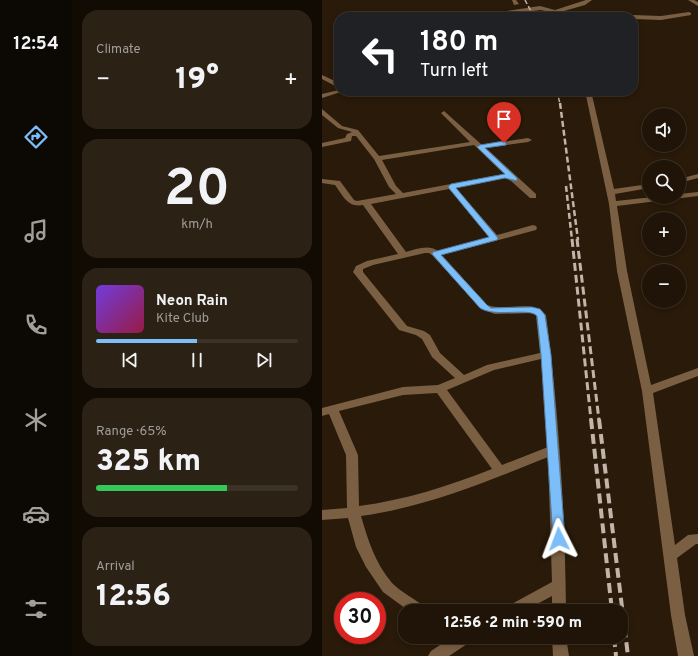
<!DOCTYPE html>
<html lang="en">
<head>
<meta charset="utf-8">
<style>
  body { margin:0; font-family:Overpass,sans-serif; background:#2c2115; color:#f1f3f6; height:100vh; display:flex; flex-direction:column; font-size:15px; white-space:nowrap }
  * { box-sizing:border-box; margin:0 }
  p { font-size:13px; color:#a19e9b }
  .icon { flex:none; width:22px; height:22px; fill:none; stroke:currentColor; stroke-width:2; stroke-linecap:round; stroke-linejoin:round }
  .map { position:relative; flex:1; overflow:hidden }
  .panel { display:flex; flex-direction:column; gap:10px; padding:10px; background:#110b04; width:250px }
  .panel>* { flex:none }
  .hud { position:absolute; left:12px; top:12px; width:304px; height:84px; border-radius:16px; box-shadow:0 2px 6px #0003,0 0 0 1px #3c3328; background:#202124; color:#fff; overflow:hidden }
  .tools { position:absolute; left:320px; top:108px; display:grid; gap:8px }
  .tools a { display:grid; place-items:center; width:44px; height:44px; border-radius:50%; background:#1f1407; box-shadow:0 2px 6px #0003,0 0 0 1px #3c3328; font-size:20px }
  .speed { position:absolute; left:12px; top:592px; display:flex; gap:8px; font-size:20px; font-weight:700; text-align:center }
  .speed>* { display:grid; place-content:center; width:52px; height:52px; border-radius:50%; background:#1f1407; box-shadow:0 2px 6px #0003,0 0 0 1px #3c3328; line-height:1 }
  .speed .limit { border:6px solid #d22; background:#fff; color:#111 }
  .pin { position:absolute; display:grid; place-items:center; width:34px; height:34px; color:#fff; margin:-41px -17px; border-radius:50% 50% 50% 0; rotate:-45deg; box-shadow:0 0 4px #0007 }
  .pin .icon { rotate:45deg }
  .me { position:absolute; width:44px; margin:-22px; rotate:357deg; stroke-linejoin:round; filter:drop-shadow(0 0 3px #0008) }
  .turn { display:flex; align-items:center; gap:14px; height:84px; padding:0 20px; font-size:18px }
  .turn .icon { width:52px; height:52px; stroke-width:2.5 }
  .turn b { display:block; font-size:28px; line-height:34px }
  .big { font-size:30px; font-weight:800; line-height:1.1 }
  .panel .tile { flex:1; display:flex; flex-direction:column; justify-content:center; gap:6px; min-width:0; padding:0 14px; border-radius:16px; background:#2c2115 }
  .panel .dial { align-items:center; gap:0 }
  .dial b { font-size:52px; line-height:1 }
  .song { display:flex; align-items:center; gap:12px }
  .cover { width:48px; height:48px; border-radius:6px; background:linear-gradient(135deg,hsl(260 70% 55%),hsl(340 70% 35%)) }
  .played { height:4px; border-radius:2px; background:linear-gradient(90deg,#7bbef9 50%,#3c3328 50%) }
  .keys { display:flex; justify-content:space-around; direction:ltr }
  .heat { display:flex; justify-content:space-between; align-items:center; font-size:22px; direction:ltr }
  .charge { height:6px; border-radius:3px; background:linear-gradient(90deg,#34c759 65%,#3c3328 0) }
  .trip { position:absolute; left:76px; top:604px; width:230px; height:40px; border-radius:16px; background:#1f1407; box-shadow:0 2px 6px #0003,0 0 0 1px #3c3328; font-weight:800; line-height:40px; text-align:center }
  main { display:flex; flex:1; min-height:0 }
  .menu { display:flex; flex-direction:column; width:72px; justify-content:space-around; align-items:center; background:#0c0803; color:#a19e9b }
  .menu .icon { width:28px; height:28px }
  .menu .selected { color:#7bbef9 }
  .menu b { font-size:18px; color:#f1f3f6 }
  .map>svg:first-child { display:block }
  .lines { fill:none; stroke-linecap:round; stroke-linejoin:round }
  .street { fill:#7a5f43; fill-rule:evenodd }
  .rail-far3 { stroke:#c1b5aa; stroke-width:1.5; stroke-dasharray:4.5 2.5; stroke-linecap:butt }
  .rail-far2 { stroke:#c1b5aa; stroke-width:2.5; stroke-dasharray:6 3; stroke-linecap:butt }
  .rail-far1 { stroke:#c1b5aa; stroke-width:3; stroke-dasharray:8 4; stroke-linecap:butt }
  .rail { stroke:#c1b5aa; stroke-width:4; stroke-dasharray:10 5; stroke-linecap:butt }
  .route { fill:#7bbef9; stroke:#507ca2 }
</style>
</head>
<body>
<main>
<nav class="menu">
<b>12:54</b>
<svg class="icon selected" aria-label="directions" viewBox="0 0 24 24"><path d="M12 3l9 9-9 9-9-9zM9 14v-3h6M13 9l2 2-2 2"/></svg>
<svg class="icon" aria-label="music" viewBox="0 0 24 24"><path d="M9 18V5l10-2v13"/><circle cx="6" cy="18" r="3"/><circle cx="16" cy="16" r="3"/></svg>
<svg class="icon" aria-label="phone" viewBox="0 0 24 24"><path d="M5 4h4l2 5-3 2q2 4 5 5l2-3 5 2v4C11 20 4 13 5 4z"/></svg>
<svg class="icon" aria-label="climate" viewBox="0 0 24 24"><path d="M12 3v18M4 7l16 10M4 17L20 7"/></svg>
<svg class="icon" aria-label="car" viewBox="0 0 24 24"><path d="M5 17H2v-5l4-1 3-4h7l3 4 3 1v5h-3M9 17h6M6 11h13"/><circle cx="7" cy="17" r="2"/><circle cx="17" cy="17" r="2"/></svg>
<svg class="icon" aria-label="filters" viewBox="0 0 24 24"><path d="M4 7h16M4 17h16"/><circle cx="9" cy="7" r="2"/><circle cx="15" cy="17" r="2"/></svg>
</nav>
<section class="panel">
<div class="tile"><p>Climate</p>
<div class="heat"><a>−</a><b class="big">19°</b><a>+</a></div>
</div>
<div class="tile dial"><b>20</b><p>km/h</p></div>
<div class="tile">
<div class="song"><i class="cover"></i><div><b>Neon Rain</b><p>Kite Club</p></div></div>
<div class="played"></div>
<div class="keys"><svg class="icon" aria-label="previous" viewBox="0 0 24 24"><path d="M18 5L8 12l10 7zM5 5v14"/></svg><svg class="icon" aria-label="pause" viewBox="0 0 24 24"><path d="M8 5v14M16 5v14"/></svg><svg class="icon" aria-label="next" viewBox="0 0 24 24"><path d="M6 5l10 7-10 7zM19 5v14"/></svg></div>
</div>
<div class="tile"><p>Range · 65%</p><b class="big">325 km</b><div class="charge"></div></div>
<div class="tile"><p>Arrival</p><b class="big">12:56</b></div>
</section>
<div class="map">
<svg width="376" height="656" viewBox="0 0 376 656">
  <rect width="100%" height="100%" fill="#291a09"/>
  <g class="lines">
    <g class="street">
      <path d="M190,0H194L197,4L192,5Z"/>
      <path d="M264,0H270L263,5L235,13L234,17H228L229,12L218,10L172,17L153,15L134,17L153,11L172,13L218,6L233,10Z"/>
      <path d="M366,0H372L376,2V6Z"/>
      <path d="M367,12L369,13V15L339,20L311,19V17H308L311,15L339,16Z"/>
      <path d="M271,15H296L299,17H268Z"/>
      <path d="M0,75L17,83V88L0,79Z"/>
      <path d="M17,90V91H22L0,98V94Z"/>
      <path d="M263,91H269L292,189L327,184V188L293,194L294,201L331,197H357V194L376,192V196L295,206L305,271L329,385L376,368V376L331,393L353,545L366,535L376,534V544H374L355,558L363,615L372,656H356L349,615L320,391L295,271L287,204Z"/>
      <path d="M0,109L20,126L36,130L57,156L148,142L119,113L122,111L160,145L206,138L210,140L206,142L164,148L214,194V198H208L189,181L183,178L134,188L175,235L211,225L214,226L215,228L214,230L120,255L165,305C184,312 211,298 224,315C237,413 243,512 244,611H230V596L202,611H182L184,607L230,582L226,457C166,481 104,507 39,516C46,540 53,563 70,583C79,592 93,599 103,607L105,611H87L61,592L44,567L34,547L26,518L0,520V510L25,508L24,455L7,414L0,416V408L81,387L116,385L133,378L110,357L100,339L94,335L77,330L31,272L34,266L45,261L76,254L41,205C26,208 21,196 13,185L0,183V179L18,181L32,200L35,201L74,194L67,187L52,159L34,136H30L29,141L0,147V143L23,138L25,134L30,132L16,128L0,115ZM152,145L182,174L81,193L74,186L60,160ZM127,189L168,237L116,251C107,244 94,249 84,252L49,204ZM103,253H107L111,256L159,309L173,314L212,313L214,316L218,353L165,365L142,375L118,353L108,335L102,331L85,326L41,272V269L51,265ZM219,359L226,447L180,465L125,390L172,370ZM115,393L170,469C127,486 83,500 37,506L36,455L17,411L81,395Z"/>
      <path d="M376,174V178L357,183V179Z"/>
      <path d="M130,637H150L148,642L127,656H106L109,651Z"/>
      <path d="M230,637H244L247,656H231Z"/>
    </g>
    <g class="rail-far3">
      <path d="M203,0L212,17"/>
      <path d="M235,91L238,104"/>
    </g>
    <g class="rail-far2">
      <path d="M238,103L256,240"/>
      <path d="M244,186L250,240"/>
    </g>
    <g class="rail-far1">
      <path d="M250,239L269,420"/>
      <path d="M255,239L277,420"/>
    </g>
    <g class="rail">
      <path d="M269,419L290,611"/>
      <path d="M277,419L306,656"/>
      <path d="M292,637L294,656"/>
    </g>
  </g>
  <path class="route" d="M182,141L184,142V145L163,148L195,178V181L183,178L134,188L176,238L175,240L119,255L165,305L169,308L210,307L218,309L223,315L229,355L243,539L241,543L237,544L233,543L231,539L219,355L215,316C207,307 174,318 158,308L110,254L111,252L167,237L126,187L129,184L183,174L155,147L158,145Z"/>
</svg>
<div class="tools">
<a><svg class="icon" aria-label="sound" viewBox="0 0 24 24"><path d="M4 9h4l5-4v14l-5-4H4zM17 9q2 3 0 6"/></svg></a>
<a><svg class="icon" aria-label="search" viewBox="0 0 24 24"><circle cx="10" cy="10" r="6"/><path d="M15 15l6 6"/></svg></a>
<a>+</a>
<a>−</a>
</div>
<div class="speed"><div class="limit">30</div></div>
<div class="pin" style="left:182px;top:143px;background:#d93025"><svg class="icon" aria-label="arrive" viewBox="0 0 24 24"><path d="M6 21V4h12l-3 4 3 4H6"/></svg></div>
<svg class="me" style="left:237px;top:539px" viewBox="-20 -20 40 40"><path d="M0-17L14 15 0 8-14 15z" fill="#7bbef9" stroke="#fff" stroke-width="4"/></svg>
<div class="trip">12:56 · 2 min · 590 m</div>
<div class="hud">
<div class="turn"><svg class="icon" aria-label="left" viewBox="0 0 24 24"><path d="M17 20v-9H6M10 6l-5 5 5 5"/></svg><div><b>180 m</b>Turn left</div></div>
</div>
</div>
</main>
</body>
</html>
